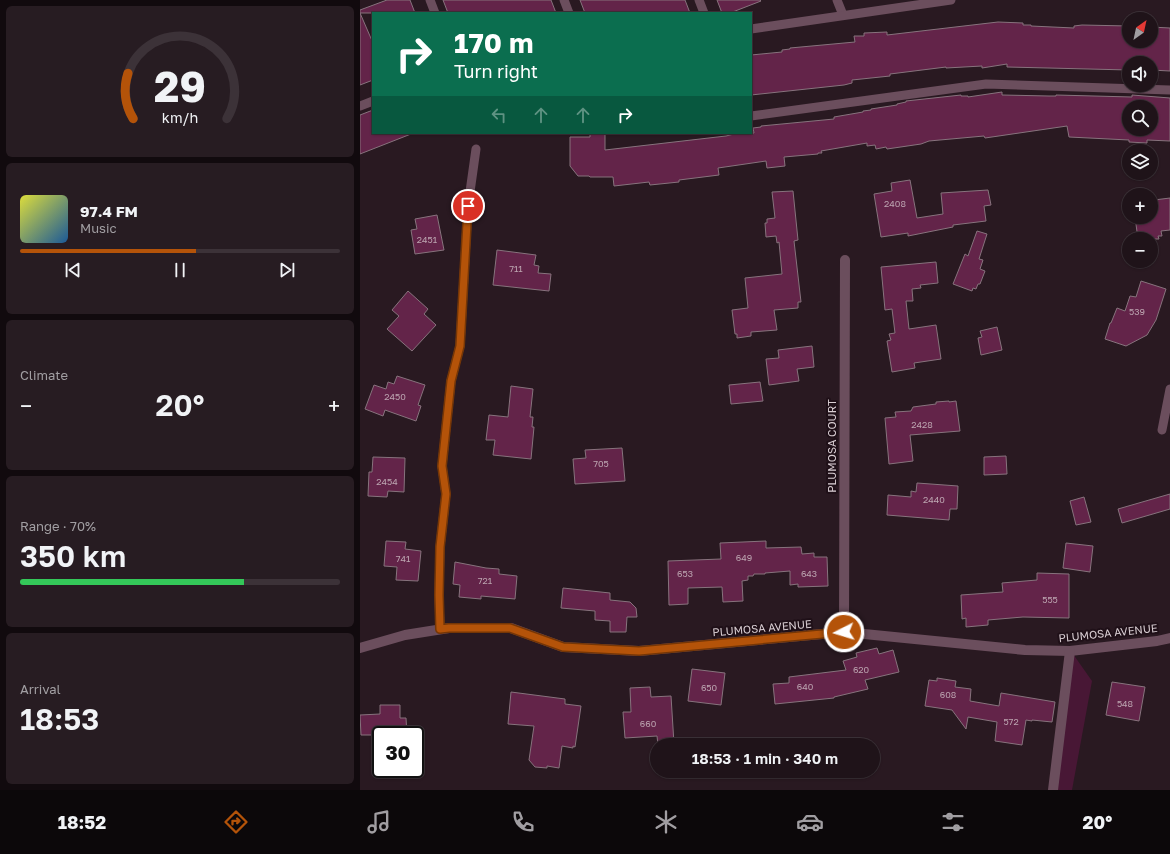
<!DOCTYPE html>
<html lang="en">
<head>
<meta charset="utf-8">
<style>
  body { margin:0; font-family:"Golos Text",sans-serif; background:#271c22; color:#f1f3f6; height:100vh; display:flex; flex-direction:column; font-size:15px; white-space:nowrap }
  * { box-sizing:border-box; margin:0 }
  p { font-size:13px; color:#a19ea2 }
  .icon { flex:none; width:22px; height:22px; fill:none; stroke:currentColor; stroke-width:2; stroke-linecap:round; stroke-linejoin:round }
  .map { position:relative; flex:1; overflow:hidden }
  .drawer { display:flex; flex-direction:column; gap:6px; padding:6px; background:#110a0e; width:360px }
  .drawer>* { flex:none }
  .guide { position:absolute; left:12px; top:12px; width:380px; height:122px; border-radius:0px; box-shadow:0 1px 3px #0004,0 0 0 1px #3c3238; background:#0b6e4f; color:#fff; overflow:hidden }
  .needle { width:26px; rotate:33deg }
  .controls { position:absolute; left:762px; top:12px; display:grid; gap:8px }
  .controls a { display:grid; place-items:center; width:36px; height:36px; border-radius:50%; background:#1f1319; box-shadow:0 1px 3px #0004,0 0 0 1px #3c3238; font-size:20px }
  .speed { position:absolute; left:12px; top:726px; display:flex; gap:8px; font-size:20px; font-weight:700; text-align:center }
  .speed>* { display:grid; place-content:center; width:52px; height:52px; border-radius:50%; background:#1f1319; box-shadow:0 1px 3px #0004,0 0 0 1px #3c3238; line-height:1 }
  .speed .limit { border:2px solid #111; border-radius:6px; background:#fff; color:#111 }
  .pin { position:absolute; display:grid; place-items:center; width:34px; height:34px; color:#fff; margin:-17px; border:2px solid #fff; border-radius:50%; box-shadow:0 1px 4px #0007 }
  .me { position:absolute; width:44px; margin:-22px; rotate:265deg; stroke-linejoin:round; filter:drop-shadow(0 0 3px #0008) }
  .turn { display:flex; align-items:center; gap:14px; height:84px; padding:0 16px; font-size:18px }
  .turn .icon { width:52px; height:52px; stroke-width:2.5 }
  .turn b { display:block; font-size:28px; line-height:34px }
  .lanes { display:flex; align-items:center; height:38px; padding:0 16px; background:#0003; justify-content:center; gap:20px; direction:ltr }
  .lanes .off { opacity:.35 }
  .big { font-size:30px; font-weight:600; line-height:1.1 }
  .drawer .tile { flex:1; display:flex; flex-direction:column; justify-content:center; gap:6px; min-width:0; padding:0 14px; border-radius:6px; background:#271c22 }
  .drawer .dial { align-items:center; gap:0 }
  .dial svg { height:104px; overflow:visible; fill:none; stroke:#3c3238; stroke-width:7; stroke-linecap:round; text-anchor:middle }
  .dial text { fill:#f1f3f6; stroke:none }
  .song { display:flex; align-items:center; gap:12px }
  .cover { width:48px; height:48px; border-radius:6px; background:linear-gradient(135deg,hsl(60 70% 55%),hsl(210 70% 35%)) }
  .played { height:4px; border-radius:2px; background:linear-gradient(90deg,#b45309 55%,#3c3238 55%) }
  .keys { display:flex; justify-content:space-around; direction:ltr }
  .heat { display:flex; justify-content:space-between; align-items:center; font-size:22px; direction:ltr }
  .charge { height:6px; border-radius:3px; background:linear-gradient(90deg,#34c759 70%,#3c3238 0) }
  .trip { position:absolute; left:290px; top:738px; width:230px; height:40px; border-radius:20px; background:#1f1319; box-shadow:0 1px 3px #0004,0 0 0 1px #3c3238; font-weight:600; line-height:40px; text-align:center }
  .menu { display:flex; height:64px; justify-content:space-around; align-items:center; background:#0c080a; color:#a19ea2 }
  .menu .icon { width:28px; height:28px }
  .menu .active { color:#b45309 }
  .menu b { font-size:18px; color:#f1f3f6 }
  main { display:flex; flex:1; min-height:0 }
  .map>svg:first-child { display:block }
  .green { fill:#481735 }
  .building { fill:#632449; stroke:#87737d; fill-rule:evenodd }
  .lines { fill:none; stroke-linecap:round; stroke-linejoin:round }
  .lane { stroke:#6b4e5d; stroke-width:9 }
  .street { stroke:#6b4e5d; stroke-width:10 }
  .route-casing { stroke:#753606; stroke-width:10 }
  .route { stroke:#b45309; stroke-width:7 }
  .labels { text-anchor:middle; stroke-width:4; stroke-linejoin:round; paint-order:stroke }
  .number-label { font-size:9px; fill:#bca4b0 }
  .street-label { font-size:11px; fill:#d9ced3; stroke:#1f1018 }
</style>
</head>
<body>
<main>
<section class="drawer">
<div class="tile dial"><svg viewBox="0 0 100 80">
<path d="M14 69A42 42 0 1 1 86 69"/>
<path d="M14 69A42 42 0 0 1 10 34" stroke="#b45309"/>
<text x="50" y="56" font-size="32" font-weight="700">29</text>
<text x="50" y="72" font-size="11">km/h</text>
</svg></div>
<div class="tile">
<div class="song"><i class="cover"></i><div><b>97.4 FM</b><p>Music</p></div></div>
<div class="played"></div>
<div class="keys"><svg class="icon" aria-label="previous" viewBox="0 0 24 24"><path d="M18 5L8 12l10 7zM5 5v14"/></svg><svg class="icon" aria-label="pause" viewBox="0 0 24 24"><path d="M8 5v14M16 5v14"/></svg><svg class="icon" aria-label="next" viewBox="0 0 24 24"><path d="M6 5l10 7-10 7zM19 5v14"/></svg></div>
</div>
<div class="tile"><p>Climate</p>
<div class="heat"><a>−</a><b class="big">20°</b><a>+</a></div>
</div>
<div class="tile"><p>Range · 70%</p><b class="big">350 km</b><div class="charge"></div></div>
<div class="tile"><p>Arrival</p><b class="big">18:53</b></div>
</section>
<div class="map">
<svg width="810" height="790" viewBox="0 0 810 790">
  <rect width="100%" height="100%" fill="#291921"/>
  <path class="green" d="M713,654L732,681L712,790H697Z"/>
  <g class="building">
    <path d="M27,0H50L55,13H0L13,43V80L0,85V10Z"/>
    <path d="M83,0H191L196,13H88Z"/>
    <path d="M220,0H325L330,13H225Z"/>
    <path d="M357,0H400L401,1L370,13H362Z"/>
    <path d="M638,22L663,23V25H671V26L714,28V26L722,25L769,26V41H791V27L810,28V71L791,70V63H769V70L647,67V64L622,68V66L586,68V67L530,74V76L492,80V83L484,85L391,95V55L422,52V50L430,49V48L495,42L494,36H504V33L527,32V35Z"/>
    <path d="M642,92V95L689,96H696V95L772,97V95L810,98V141L787,140V143L769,142V140L709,137L707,126L625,138L624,136L569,141L561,144L527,149L526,147L516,149L515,145L507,146V143L461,151L462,153H458V154L424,157L425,166L407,168L406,161L358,168L359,175L319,180V182L290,185L289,182L254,186L253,177H230L229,176H218L210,166V137H230V133H245V150L366,136L378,133H394L393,128L401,127V126L474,119V117L503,112V111L511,110V109L537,105V104L546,102V101L601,95V96H608V97ZM769,107H791V129H769Z"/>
    <path d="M13,110V133L51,134L0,154V115Z"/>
    <path d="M550,180L557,218L583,214L581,193L628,190L631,205L624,206L626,221L593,225V227L548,236V233L521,237L514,194L532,191L531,183Z"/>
    <path d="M433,191L438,240L434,241L441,302H438V308L414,310L417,330L391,332V336L377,338V334H375L372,310L388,308L385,278L422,274L419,242L417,243L416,236L406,237L405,223H407V219L415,218L412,192Z"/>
    <path d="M810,198V230L801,231L802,236H798L799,239H778L775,217H791V208L795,207L794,200Z"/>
    <path d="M77,215L84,250L55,254L51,230L57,229L55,219Z"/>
    <path d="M617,231L627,234L619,259L623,260L620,269L625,271L620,284H618L616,289L613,288L612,291L593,284L605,254L608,256Z"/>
    <path d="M137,250L176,255L174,265L179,266L178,273L191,274L189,291L133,285Z"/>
    <path d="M576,262L578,283L560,285L561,288L552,289L553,301H546L549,329L576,325L581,359L554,363L555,368L532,372L527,341L531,340L529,334L535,333L532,309L525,310L521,267Z"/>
    <path d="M781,281L806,289L796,320L787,335L766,346L745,339L750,323H751L757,308L765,311L770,296L776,297Z"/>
    <path d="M48,291L68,309L64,314L76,325L52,351L27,329L39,316L32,310Z"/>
    <path d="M637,327L642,350L621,355L618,338L622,337L620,331Z"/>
    <path d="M452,346L454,367L437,369L439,381L409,385L406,359L419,358L418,350Z"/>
    <path d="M37,376L65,385L58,405L61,406L56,421L25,410L23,416L5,409L14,385L26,389L28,382L34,384Z"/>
    <path d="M400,382L403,401L371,404L369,385Z"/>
    <path d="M151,386L173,389L170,417H173L172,427H174L171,459L133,455L135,440H126L129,415L148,417Z"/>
    <path d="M589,401V402L596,401L600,431L550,435L553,461L529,464L525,418L536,417L535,412L551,411L553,407L576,404V402Z"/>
    <path d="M262,448L265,481L215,484L213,459L226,458L225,450Z"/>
    <path d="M646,456L647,474L624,475V457Z"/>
    <path d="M13,457L45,458L44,492L28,491L27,497L8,496L9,472H12Z"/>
    <path d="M557,483L598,486L597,509H590L589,520L527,515L528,495L551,497V491L556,492Z"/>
    <path d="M810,494V509L762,523L758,509Z"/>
    <path d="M724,497L731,522L716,525L710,501Z"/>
    <path d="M26,541L46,542L45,549L61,551L58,581L36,580L37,567L24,566Z"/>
    <path d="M406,541V548L441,547L442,554L454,553V557H467L468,586L438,587V584L430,585V571L405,573V574H394L393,576H388V580L382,581L383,601L363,602L362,587L328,588V604L309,605L308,561L361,559L360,543Z"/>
    <path d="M706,543L733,546L730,572L703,568Z"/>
    <path d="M95,562L126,568L139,569V574L157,576L155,599L121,596V599L99,597L100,585L93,584Z"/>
    <path d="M677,573L709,574V618L663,617L628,620V625L606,627V618L602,619L601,595L643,592L642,583L677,580Z"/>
    <path d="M203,588L250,593V600L270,602L276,608L277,617H267L266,632H250V621L235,620V611L201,608Z"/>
    <path d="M517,648L519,654L533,650L539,672L505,680L508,689L474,697V698L415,704L413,684L429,683V677L486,670L483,661L497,657L496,653Z"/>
    <path d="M332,669L365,673L361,705L328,701Z"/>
    <path d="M577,678L596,681L595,687L611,689L610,701L639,706L641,693L695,702L692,722L672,720V721L666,720L662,745L635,741L637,722L608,717L606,729L592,710L565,706L569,680L577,681Z"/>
    <path d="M752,682L785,687L779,721L746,715Z"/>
    <path d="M290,687L291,697L311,696L314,744L298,745L297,736L265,738L263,712H271L270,688Z"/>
    <path d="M151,692L205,699V704L221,706L215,747L213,746V748L202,746L199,768L187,766V768L175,767L169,760L174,726L148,724Z"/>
    <path d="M20,705H40V718H46L47,735H1L0,715L20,714Z"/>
  </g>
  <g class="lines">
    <g class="lane">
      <path d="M70,0L75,13"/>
      <path d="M204,0L209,13"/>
      <path d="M339,0L344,13"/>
      <path d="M477,0L483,15"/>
      <path d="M391,29L591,0"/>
      <path d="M0,106L13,101"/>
      <path d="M391,116L626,84L810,90"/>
      <path d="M802,430L810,389"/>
      <path d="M80,629L79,595L80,547L86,494L82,466L91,381L100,346L108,206L116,149"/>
    </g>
    <g class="street">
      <path d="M484,632L485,260"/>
      <path d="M0,648L45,635L89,628H151L203,647L279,651L484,632L665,650L710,651L797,641L810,638"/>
      <path d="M693,790L710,651"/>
    </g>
  </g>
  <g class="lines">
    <g class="route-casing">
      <path id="route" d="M108,206L100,346L91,381L82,466L86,494L80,547L79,595L80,629L89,628H150L203,647L279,651L484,632"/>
    </g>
    <use href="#route" class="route"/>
  </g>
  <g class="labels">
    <g class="number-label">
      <text x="535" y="207">2408</text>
      <text x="67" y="243">2451</text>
      <text x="156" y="272">711</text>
      <text x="777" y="315">539</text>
      <text x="35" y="400">2450</text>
      <text x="562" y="428">2428</text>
      <text x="241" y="467">705</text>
      <text x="27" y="485">2454</text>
      <text x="574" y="503">2440</text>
      <text x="384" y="561">649</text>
      <text x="43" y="562">741</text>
      <text x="325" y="577">653</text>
      <text x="449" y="577">643</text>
      <text x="125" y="584">721</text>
      <text x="690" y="603">555</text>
      <text x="501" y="673">620</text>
      <text x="445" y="690">640</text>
      <text x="349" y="691">650</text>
      <text x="588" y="698">608</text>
      <text x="765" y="707">548</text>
      <text x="651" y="725">572</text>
      <text x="288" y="727">660</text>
    </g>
    <g class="street-label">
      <text transform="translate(472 446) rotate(-90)" y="4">PLUMOSA COURT</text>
      <text transform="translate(402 628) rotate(-5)" y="4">PLUMOSA AVENUE</text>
      <text transform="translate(748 633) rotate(-6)" y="4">PLUMOSA AVENUE</text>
    </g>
  </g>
</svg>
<div class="controls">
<a><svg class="needle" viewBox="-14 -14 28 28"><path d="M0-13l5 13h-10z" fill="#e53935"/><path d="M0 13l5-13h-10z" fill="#a19ea2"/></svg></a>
<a><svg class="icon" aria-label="sound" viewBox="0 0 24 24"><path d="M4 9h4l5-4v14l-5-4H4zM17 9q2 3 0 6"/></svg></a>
<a><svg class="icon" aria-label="search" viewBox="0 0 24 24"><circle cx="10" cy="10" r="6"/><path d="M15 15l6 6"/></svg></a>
<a><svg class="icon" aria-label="layers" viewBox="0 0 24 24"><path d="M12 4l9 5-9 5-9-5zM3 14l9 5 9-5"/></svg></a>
<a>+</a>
<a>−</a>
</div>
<div class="speed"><div class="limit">30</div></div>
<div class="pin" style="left:108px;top:206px;background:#d93025"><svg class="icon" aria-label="arrive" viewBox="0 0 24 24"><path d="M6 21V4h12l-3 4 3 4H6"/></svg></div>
<svg class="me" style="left:484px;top:632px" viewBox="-20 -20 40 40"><circle r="17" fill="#b45309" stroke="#fff" stroke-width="3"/><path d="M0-11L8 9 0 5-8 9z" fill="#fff"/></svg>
<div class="trip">18:53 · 1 min · 340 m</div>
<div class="guide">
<div class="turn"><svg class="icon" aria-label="right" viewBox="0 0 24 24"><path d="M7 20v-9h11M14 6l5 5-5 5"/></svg><div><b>170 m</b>Turn right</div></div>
<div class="lanes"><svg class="icon off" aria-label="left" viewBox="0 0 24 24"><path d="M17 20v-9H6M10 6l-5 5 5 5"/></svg><svg class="icon off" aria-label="ahead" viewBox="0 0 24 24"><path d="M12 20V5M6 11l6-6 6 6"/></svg><svg class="icon off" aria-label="ahead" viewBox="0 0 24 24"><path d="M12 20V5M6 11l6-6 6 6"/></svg><svg class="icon" aria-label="right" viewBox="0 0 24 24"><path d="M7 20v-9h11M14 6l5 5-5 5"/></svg></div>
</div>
</div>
</main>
<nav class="menu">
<b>18:52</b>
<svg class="icon active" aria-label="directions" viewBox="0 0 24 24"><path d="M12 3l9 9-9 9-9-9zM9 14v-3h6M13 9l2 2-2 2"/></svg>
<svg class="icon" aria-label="music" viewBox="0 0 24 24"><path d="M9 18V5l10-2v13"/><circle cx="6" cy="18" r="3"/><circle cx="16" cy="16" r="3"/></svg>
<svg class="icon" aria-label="phone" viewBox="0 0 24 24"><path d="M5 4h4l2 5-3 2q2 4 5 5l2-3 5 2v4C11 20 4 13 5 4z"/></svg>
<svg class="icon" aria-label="climate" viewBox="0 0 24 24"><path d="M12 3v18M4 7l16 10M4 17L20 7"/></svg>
<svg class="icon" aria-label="car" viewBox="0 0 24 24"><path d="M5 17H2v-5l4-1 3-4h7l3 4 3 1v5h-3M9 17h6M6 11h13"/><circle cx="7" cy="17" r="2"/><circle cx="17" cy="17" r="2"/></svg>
<svg class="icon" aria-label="filters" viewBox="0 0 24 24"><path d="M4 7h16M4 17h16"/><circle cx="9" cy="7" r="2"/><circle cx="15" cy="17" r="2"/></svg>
<b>20°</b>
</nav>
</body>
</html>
